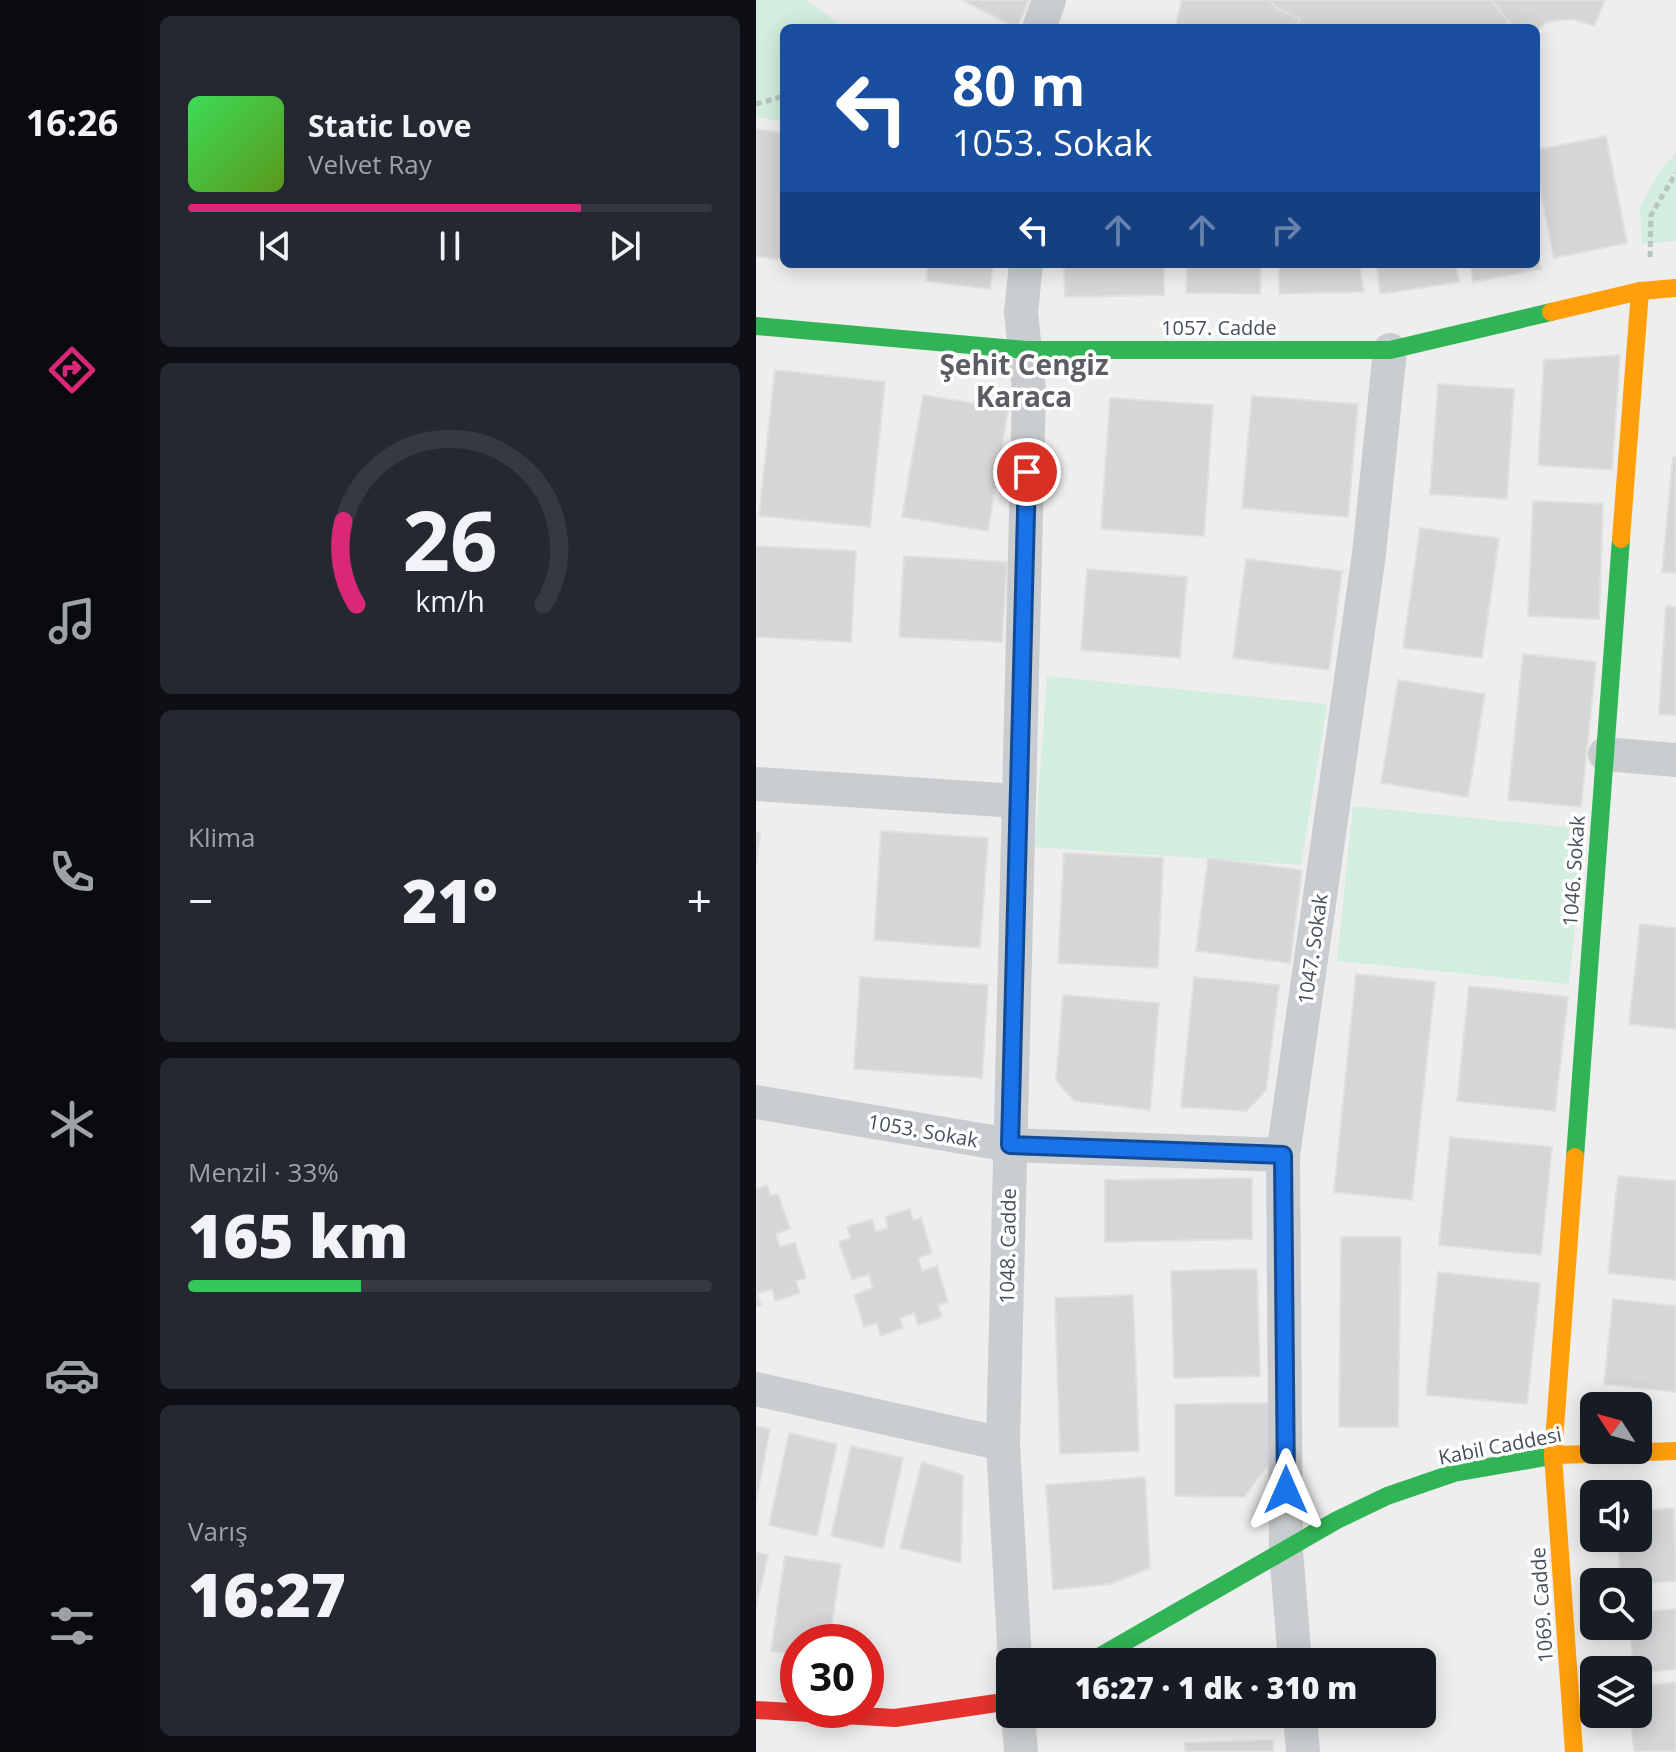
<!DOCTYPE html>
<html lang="tr">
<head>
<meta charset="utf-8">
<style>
  body { margin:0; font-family:"Open Sans",sans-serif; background:#242831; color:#f1f3f6; height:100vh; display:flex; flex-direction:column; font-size:30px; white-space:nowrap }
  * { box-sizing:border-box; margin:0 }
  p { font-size:26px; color:#9ea1a6 }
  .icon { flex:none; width:44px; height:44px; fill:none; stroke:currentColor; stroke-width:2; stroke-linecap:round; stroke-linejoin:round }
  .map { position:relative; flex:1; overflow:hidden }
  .details { display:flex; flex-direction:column; gap:16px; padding:16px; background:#0d0f14; width:612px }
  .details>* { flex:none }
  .hud { position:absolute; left:24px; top:24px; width:760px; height:244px; border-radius:12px; box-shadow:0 4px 20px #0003; background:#1a4fa0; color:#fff; overflow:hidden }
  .needle { width:52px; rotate:306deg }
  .controls { position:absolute; left:824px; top:1392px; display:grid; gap:16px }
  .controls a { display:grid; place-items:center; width:72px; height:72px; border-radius:12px; background:#171b24; box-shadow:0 4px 20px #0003; font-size:40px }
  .speed { position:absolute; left:24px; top:1624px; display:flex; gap:16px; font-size:40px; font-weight:700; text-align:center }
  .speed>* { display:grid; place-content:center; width:104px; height:104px; border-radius:50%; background:#171b24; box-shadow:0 4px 20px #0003; line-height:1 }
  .speed .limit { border:12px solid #d22; background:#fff; color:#111 }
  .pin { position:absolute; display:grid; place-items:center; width:68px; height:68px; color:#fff; margin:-34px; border:4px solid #fff; border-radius:50%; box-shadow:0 2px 8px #0007 }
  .me { position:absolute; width:88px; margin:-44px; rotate:0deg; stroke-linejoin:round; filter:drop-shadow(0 0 6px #0008) }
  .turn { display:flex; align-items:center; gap:28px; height:168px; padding:0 40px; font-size:36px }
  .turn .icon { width:104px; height:104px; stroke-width:2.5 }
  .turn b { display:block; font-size:56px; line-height:68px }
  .lanes { display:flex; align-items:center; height:76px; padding:0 40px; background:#0003; justify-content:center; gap:40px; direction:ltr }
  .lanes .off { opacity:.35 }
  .big { font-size:60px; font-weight:800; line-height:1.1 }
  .details .widget { flex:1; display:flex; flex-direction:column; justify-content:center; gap:12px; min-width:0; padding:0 28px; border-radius:12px; background:#242831 }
  .details .dial { align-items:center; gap:0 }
  .dial svg { height:208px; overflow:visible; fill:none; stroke:#363941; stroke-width:7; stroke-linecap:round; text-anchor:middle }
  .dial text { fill:#f1f3f6; stroke:none }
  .song { display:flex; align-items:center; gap:24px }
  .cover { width:96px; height:96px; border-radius:12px; background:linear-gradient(135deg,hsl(130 70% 55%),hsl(90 70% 35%)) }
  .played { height:8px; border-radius:4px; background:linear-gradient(90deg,#db2777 75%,#363941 75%) }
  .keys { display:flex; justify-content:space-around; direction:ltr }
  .heat { display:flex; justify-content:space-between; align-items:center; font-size:44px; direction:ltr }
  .charge { height:12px; border-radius:6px; background:linear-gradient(90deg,#34c759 33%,#363941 0) }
  .trip { position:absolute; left:240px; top:1648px; width:440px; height:80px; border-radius:12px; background:#171b24; box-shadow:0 4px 20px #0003; font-weight:800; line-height:80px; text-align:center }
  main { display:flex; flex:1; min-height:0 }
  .tabs { display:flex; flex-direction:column; width:144px; justify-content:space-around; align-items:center; background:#090b0e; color:#9ea1a6 }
  .tabs .icon { width:56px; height:56px }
  .tabs .on { color:#db2777 }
  .tabs b { font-size:36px; color:#f1f3f6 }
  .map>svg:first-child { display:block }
  .green { fill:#d3eede }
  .building { fill:#d6d6d8; stroke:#e0e0e1; stroke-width:2 }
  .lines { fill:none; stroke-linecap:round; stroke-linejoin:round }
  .path { stroke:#b7c4c0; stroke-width:5; stroke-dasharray:6 4; stroke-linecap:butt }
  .street { stroke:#cacdcf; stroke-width:34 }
  .fast { stroke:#30b455; stroke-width:18 }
  .slow { stroke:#ff9f0a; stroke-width:18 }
  .jam { stroke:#e5322d; stroke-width:18 }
  .route-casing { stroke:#114b97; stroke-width:20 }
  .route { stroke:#1a73e8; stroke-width:14 }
  .labels { text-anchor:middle; stroke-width:7; stroke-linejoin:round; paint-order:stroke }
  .street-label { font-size:20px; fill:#46505b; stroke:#fff }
  .district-label { font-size:28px; font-weight:bold; fill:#5a5e62; stroke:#fff }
</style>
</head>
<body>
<main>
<nav class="tabs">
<b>16:26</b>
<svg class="icon on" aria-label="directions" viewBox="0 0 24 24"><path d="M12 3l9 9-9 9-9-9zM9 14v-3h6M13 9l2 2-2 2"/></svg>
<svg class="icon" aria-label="music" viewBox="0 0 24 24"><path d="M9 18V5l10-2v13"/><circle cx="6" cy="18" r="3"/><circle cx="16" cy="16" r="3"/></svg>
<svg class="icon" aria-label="phone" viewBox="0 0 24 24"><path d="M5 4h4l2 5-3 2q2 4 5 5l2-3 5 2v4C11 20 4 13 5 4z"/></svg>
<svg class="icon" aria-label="climate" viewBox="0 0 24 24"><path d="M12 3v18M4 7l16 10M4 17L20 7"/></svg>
<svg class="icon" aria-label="car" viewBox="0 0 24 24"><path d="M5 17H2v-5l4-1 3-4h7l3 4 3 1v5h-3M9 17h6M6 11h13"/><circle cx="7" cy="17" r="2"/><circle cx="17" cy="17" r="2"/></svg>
<svg class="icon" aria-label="filters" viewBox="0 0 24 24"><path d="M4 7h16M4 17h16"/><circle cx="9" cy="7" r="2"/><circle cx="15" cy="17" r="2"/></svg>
</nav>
<section class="details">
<div class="widget">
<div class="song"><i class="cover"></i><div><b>Static Love</b><p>Velvet Ray</p></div></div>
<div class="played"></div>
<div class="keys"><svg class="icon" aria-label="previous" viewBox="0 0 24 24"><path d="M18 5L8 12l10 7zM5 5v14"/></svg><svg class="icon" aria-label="pause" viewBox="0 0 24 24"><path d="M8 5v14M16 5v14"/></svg><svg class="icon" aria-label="next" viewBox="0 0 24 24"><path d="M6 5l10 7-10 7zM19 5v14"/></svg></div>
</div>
<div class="widget dial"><svg viewBox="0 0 100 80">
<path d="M14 69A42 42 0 1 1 86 69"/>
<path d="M14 69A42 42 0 0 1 9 37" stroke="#db2777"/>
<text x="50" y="56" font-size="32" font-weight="700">26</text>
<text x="50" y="72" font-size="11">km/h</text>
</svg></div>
<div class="widget"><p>Klima</p>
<div class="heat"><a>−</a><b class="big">21°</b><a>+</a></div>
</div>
<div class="widget"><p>Menzil · 33%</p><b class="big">165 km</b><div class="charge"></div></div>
<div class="widget"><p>Varış</p><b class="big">16:27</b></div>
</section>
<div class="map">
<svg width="920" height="1752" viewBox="0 0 920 1752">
  <rect width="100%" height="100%" fill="#efeeee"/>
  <g class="green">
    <path d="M0,0H50L89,28H28V122L0,117Z"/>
    <path d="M920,153V241L886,244L884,208L902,173Z"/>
    <path d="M291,676L571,704L545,865L279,847Z"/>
    <path d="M597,806L829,829L813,984L581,961Z"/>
  </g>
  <g class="building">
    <path d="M206,0H273L261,28Z"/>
    <path d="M426,0H514L519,7L544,19L541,28H419Z"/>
    <path d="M514,0H735L758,28H541L544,19L519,7Z"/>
    <path d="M735,0H849L838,26L817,19L791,22L780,31V28H758Z"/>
    <path d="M0,129L28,133V260L0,256Z"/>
    <path d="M850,136L871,243L798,258L780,168V150Z"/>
    <path d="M780,241L785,269L717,282L714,264H780Z"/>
    <path d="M172,264H237L234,289L170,281Z"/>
    <path d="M308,264H408V295L309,297Z"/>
    <path d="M431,264H505L504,294L430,293Z"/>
    <path d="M523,264H603L608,292L523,294Z"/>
    <path d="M621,264H699L703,282L624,294Z"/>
    <path d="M864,355L856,470L782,465L788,360Z"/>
    <path d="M19,370L129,382L114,527L3,516Z"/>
    <path d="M682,384L758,389L751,499L674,494Z"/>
    <path d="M167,395L252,409L232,531L146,517Z"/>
    <path d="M496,396L602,404L592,517L486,508Z"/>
    <path d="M354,398L457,405L448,536L345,529Z"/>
    <path d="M917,457L920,458V573L906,572Z"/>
    <path d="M777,501L847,504L843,619L772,616Z"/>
    <path d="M664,528L743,538L726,658L647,648Z"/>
    <path d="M0,546L100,551L95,642L0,637Z"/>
    <path d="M148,556L251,562L246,642L143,637Z"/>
    <path d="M490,559L586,571L573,670L477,658Z"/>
    <path d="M331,569L431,577L424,658L325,650Z"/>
    <path d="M910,606L920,607V715L903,714Z"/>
    <path d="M767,654L840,662L825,807L752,800Z"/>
    <path d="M642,680L729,694L712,797L625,783Z"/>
    <path d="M125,831L232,838L224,948L118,940Z"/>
    <path d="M0,832L4,833L0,866Z"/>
    <path d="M308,853L407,858L402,968L302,963Z"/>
    <path d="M452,858L546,870L534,963L440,951Z"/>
    <path d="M884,924L920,928V1029L873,1024Z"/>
    <path d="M600,974L679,982L656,1200L578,1192Z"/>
    <path d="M104,977L232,985L226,1078L98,1069Z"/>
    <path d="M438,977L523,985L510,1090L491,1111L425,1107Z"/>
    <path d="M713,986L812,997L799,1111L701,1101Z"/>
    <path d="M307,995L403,1003L394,1110L318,1101L300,1081Z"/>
    <path d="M694,1137L796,1147L785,1255L683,1245Z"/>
    <path d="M862,1176L920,1181V1280L852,1273Z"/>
    <path d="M496,1178V1239L349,1242V1180Z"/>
    <path d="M11,1185L15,1196L22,1194L34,1229L20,1234L24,1247L39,1242L50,1278L40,1281L44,1293L19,1301L16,1289L1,1294L5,1305L0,1306V1189Z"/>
    <path d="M154,1209L157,1220L165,1218L176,1253L162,1258L166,1271L181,1266L192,1302L182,1305L186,1317L162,1325L158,1313L144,1318L147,1328L125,1336L121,1323L108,1327L98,1295L117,1288L113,1274L96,1280L83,1242L95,1238L91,1227L116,1219L120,1232L132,1228L129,1217Z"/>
    <path d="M585,1237H645L642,1427H583Z"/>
    <path d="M501,1269L504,1376L418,1378L415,1271Z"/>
    <path d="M682,1272L784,1283L771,1404L670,1395Z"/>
    <path d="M377,1295L383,1451L304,1454L299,1298Z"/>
    <path d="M857,1299L920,1306V1392L848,1384Z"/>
    <path d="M514,1403V1462L488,1497L419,1496V1404Z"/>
    <path d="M0,1426L14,1429L0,1502Z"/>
    <path d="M33,1433L81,1444L61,1536L13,1525Z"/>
    <path d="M95,1446L147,1458L127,1548L75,1536Z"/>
    <path d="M166,1462L207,1475L205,1563L144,1548Z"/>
    <path d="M389,1477L394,1568L354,1584L297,1590L290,1485Z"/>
    <path d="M918,1508L920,1581L882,1584V1582H865L861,1538H882V1511Z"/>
    <path d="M0,1552L12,1555L0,1607Z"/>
    <path d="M29,1556L85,1564L73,1642H42V1655L15,1651Z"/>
    <path d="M920,1609V1669L882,1673V1670H878L873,1626H882V1613Z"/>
    <path d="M920,1682V1751L878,1752L874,1714H882V1687Z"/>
    <path d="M517,1740V1752H429V1743Z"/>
  </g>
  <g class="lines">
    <g class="path">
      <path d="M0,104L28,96"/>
      <path d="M894,257L895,215L920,173"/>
    </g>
    <g class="street">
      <path d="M283,28L293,0"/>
      <path d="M849,754L920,760"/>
      <path d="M0,784L261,801"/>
      <path d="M0,1102L254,1145L527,1155"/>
      <path d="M0,1389L247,1444"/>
      <path d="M259,1662L247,1444L273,391L265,312L270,264"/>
      <path d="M539,1662L530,1551L527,1155L613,554L634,350"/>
      <path d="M262,1714L265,1752"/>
      <path d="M544,1714L547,1752"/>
    </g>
    <g class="fast">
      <path d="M0,326L270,350H634L795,312"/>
      <path d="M819,1157L865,539"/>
      <path d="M334,1662L581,1520L631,1496L698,1473L801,1455"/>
    </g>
    <g class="slow">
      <path d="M795,312L884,291L920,288"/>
      <path d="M865,539L884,291"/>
      <path d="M801,1455L920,1451"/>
      <path d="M818,1752L797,1455L819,1157"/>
    </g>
    <path class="jam" d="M0,1710L139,1718L254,1701"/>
  </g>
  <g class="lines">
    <g class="route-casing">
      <path id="route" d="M271,472L254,1145L527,1155L530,1490"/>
    </g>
    <use href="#route" class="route"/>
  </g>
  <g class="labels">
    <g class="street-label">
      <text x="463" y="335">1057. Cadde</text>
      <text transform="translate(818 871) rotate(-86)" y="7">1046. Sokak</text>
      <text transform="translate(557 949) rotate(-82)" y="7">1047. Sokak</text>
      <text transform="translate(167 1131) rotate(10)" y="7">1053. Sokak</text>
      <text transform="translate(252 1246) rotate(-89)" y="7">1048. Cadde</text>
      <text transform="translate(744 1446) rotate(-11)" y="7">Kabil Caddesi</text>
      <text transform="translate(786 1605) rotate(-94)" y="7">1069. Cadde</text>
    </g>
    <g class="district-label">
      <text x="268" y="375">Şehit Cengiz<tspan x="268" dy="32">Karaca</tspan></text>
    </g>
  </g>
</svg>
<div class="controls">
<a><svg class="needle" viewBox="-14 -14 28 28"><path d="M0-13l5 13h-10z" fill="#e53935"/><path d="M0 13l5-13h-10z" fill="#9ea1a6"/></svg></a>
<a><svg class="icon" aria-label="sound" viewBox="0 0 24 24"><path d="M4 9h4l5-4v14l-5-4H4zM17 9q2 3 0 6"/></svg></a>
<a><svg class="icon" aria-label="search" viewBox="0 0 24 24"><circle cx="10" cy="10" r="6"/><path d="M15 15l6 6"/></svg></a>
<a><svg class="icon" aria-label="layers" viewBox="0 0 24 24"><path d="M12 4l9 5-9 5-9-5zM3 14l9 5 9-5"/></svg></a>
</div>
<div class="speed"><div class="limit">30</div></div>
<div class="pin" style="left:271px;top:472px;background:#d93025"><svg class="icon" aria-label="arrive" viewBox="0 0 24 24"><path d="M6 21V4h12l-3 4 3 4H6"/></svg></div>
<svg class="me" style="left:530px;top:1490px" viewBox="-20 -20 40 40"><path d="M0-17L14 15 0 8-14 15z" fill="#1a73e8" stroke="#fff" stroke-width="4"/></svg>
<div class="trip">16:27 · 1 dk · 310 m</div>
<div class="hud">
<div class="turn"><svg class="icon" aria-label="left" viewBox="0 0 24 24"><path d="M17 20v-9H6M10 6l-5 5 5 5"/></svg><div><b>80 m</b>1053. Sokak</div></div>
<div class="lanes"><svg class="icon" aria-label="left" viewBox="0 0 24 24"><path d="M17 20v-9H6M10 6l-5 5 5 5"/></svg><svg class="icon off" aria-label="ahead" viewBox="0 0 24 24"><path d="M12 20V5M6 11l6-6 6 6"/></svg><svg class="icon off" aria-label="ahead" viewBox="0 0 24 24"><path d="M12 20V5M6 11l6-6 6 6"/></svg><svg class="icon off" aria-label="right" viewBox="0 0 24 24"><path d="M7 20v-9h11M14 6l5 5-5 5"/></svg></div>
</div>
</div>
</main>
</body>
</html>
